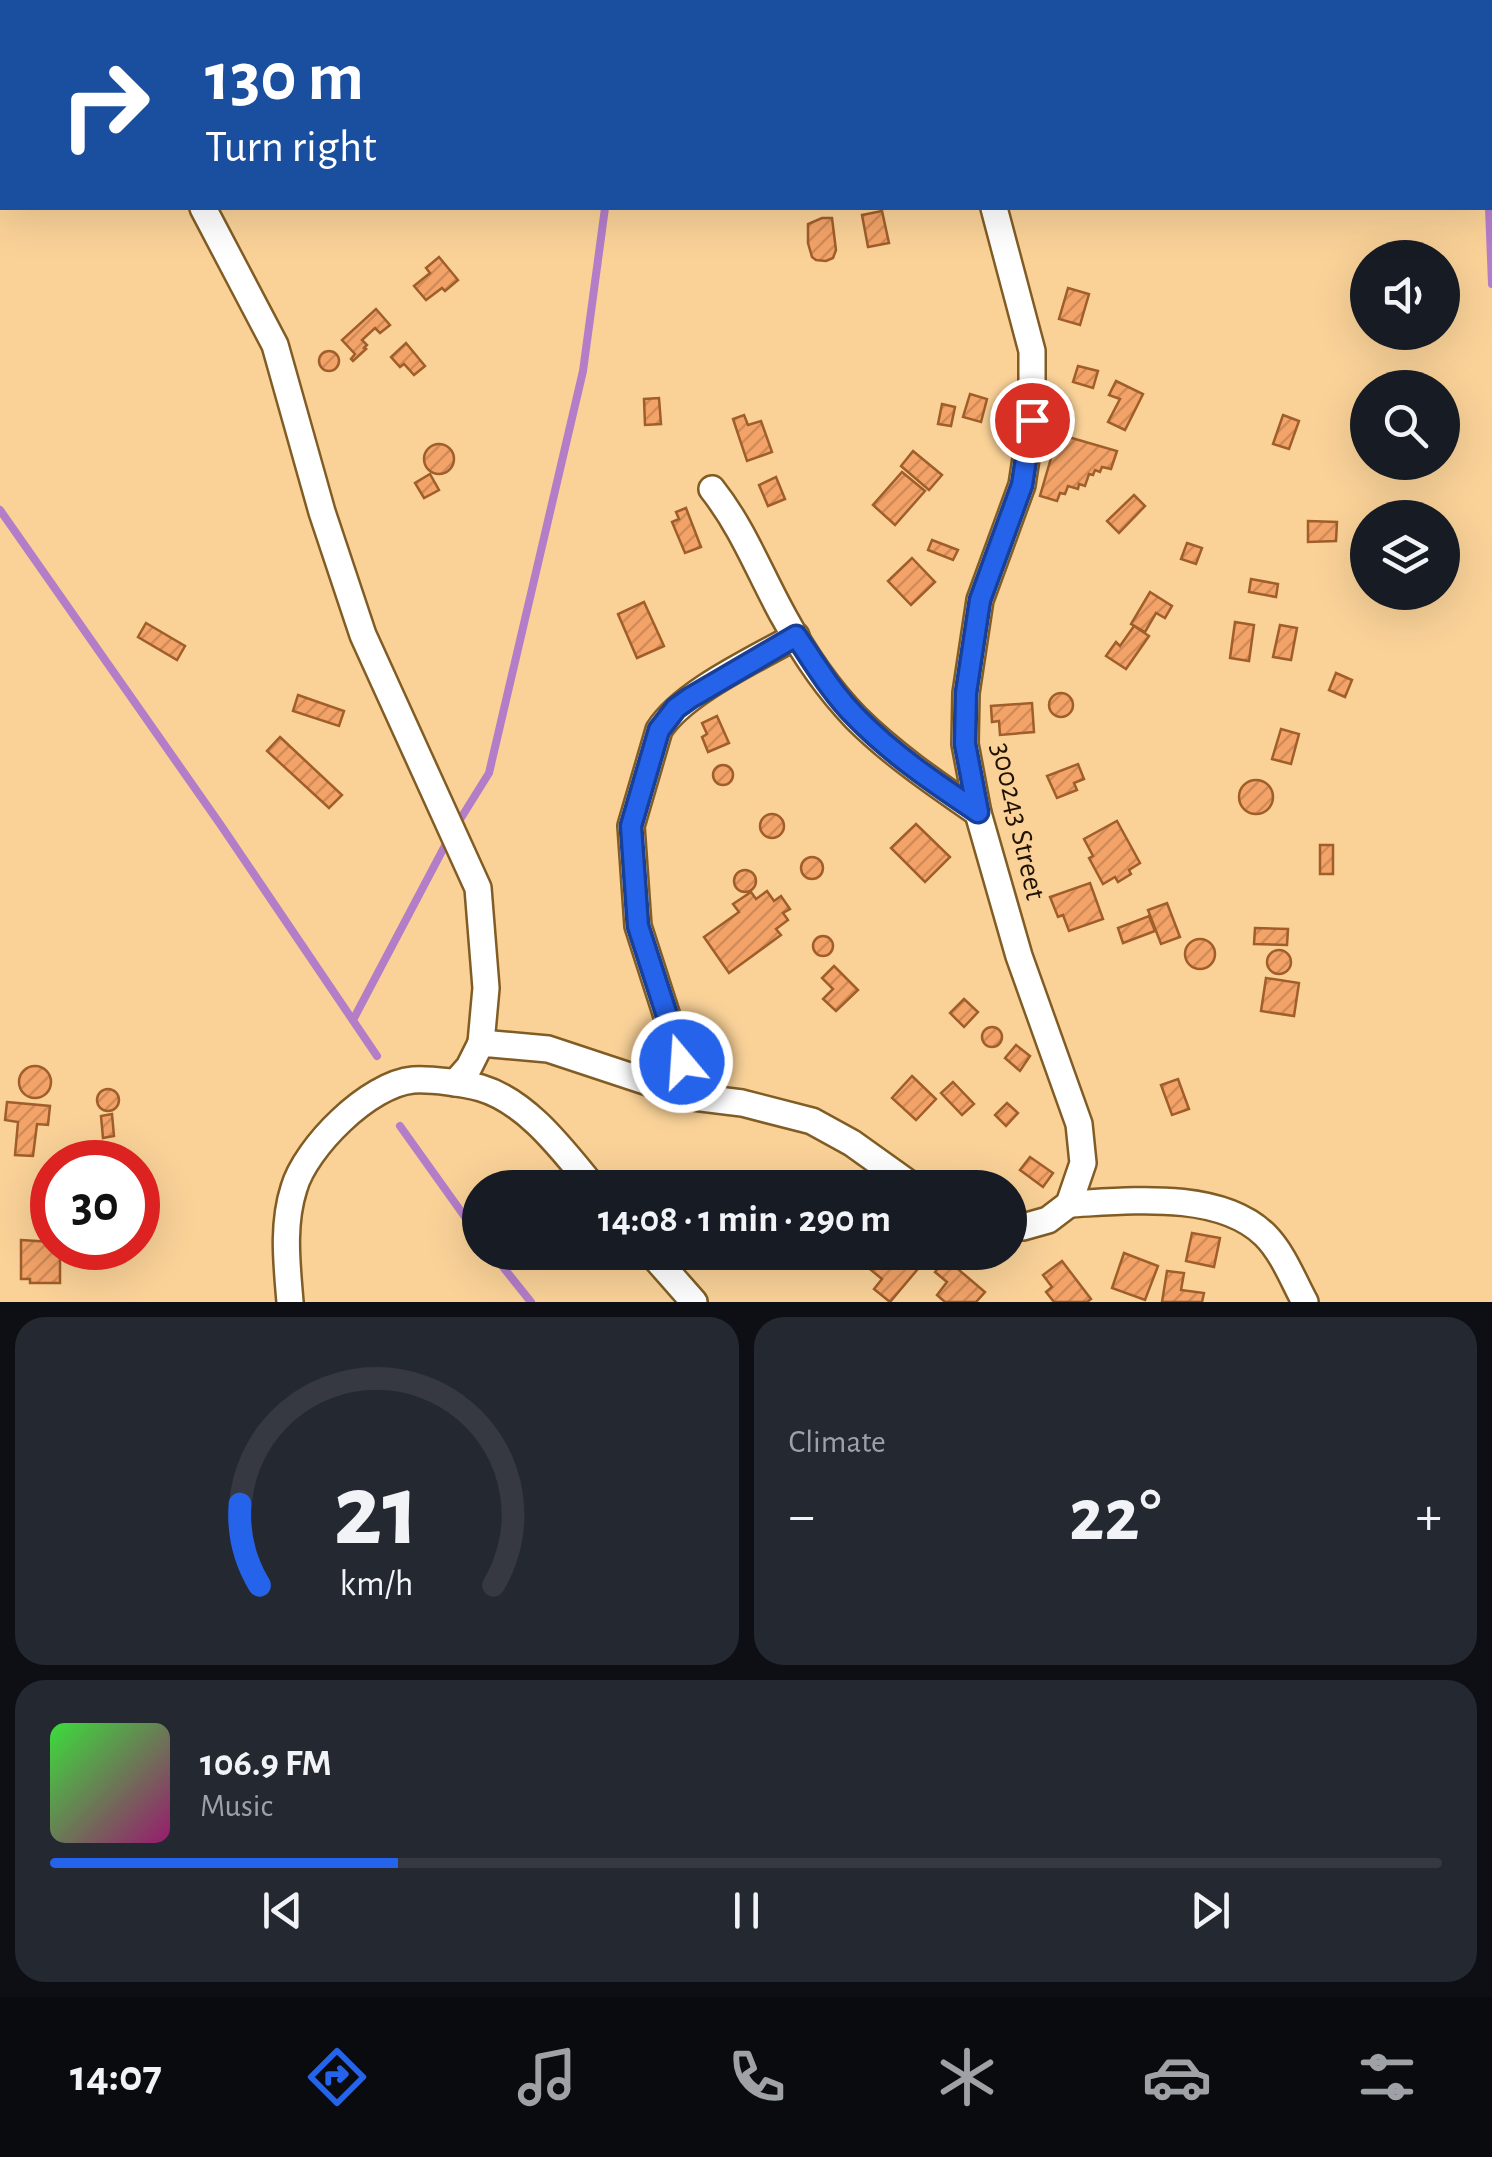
<!DOCTYPE html>
<html lang="en">
<head>
<meta charset="utf-8">
<style>
  body { margin:0; font-family:"Alegreya Sans",sans-serif; background:#242831; color:#f1f3f6; height:100vh; display:flex; flex-direction:column; font-size:38px; white-space:nowrap }
  * { box-sizing:border-box; margin:0 }
  p { font-size:32px; color:#9ea1a6 }
  .icon { flex:none; width:55px; height:55px; fill:none; stroke:currentColor; stroke-width:2; stroke-linecap:round; stroke-linejoin:round }
  .map { position:relative; height:1302px; overflow:hidden }
  .side { display:flex; flex-direction:column; gap:15px; padding:15px; background:#0d0f14; flex:1 }
  .side>* { flex:none }
  .guide { position:absolute; left:0px; top:0px; width:1492px; height:210px; box-shadow:0 10px 40px #0002; background:#1a4fa0; color:#fff; overflow:hidden }
  .buttons { position:absolute; left:1350px; top:240px; display:grid; gap:20px }
  .buttons a { display:grid; place-items:center; width:110px; height:110px; border-radius:50%; background:#171b24; box-shadow:0 10px 40px #0002; font-size:50px }
  .speed { position:absolute; left:30px; top:1140px; display:flex; gap:20px; font-size:50px; font-weight:700; text-align:center }
  .speed>* { display:grid; place-content:center; width:130px; height:130px; border-radius:50%; background:#171b24; box-shadow:0 10px 40px #0002; line-height:1 }
  .speed .limit { border:15px solid #d22; background:#fff; color:#111 }
  .pin { position:absolute; display:grid; place-items:center; width:85px; height:85px; color:#fff; margin:-42px; border:5px solid #fff; border-radius:50%; box-shadow:0 2px 10px #0007 }
  .me { position:absolute; width:110px; margin:-55px; rotate:342deg; stroke-linejoin:round; filter:drop-shadow(0 0 8px #0008) }
  .turn { display:flex; align-items:center; gap:35px; height:210px; padding:0 40px; font-size:45px }
  .turn .icon { width:130px; height:130px; stroke-width:2.5 }
  .turn b { display:block; font-size:70px; line-height:85px }
  .big { font-size:75px; font-weight:700; line-height:1.1 }
  .side .tile { flex:1; display:flex; flex-direction:column; justify-content:center; gap:15px; min-width:0; padding:0 35px; border-radius:30px; background:#242831 }
  .side .dial { align-items:center; gap:0 }
  .dial svg { height:260px; overflow:visible; fill:none; stroke:#363941; stroke-width:7; stroke-linecap:round; text-anchor:middle }
  .dial text { fill:#f1f3f6; stroke:none }
  .song { display:flex; align-items:center; gap:30px }
  .cover { width:120px; height:120px; border-radius:15px; background:linear-gradient(135deg,hsl(120 70% 55%),hsl(320 70% 35%)) }
  .played { height:10px; border-radius:5px; background:linear-gradient(90deg,#2563eb 25%,#363941 25%) }
  .keys { display:flex; justify-content:space-around; direction:ltr }
  .heat { display:flex; justify-content:space-between; align-items:center; font-size:55px; direction:ltr }
  .side .tiles { flex:1; display:grid; gap:15px; grid-template-columns:1fr 1fr }
  .tile:last-child { grid-column:span 2 }
  .trip { position:absolute; left:462px; top:1170px; width:565px; height:100px; border-radius:50px; background:#171b24; box-shadow:0 10px 40px #0002; font-weight:700; line-height:100px; text-align:center }
  .dock { display:flex; height:160px; justify-content:space-around; align-items:center; background:#090b0e; color:#9ea1a6 }
  .dock .icon { width:70px; height:70px }
  .dock .selected { color:#2563eb }
  .dock b { font-size:45px; color:#f1f3f6 }
  .map>svg:first-child { display:block }
  .lines { fill:none; stroke-linecap:round; stroke-linejoin:round }
  .stream { stroke:#b37dc8; stroke-width:8 }
  .building { fill:url(#building-hatch); stroke:#9f5e2a; stroke-width:2.5 }
  .street-casing { stroke:#815d25; stroke-width:30 }
  .street { stroke:#fff; stroke-width:25 }
  .route-casing { stroke:#184099; stroke-width:25 }
  .route { stroke:#2563eb; stroke-width:18 }
  .labels { text-anchor:middle; stroke-width:8; stroke-linejoin:round; paint-order:stroke }
  .street-label { font-size:30px; fill:#211200; stroke:#fad298 }
</style>
</head>
<body>
<div class="map">
<svg width="1492" height="1302" viewBox="0 0 1492 1302">
  <defs>
    <pattern id="building-hatch" width="6" height="6" patternUnits="userSpaceOnUse" patternTransform="scale(2.5)"><rect width="6" height="6" fill="#f3a368"/><path d="M-1 1l2-2M0 6l6-6M5 7l2-2" fill="none" stroke="#d08b58"/></pattern>
  </defs>
  <rect width="100%" height="100%" fill="#fad298"/>
  <g class="lines">
    <g class="stream">
      <path d="M1481,0V2"/>
      <path d="M633,2V0"/>
      <path d="M1489,208L1492,284"/>
      <path d="M0,510L220,824L377,1056"/>
      <path d="M456,826L489,773L583,371L605,208"/>
      <path d="M353,1020L449,838"/>
      <path d="M400,1126L480,1238"/>
      <path d="M491,1252L531,1302"/>
    </g>
  </g>
  <g class="building">
    <path d="M882,211L889,243L868,247L862,215Z"/>
    <path d="M822,218H832L836,250L833,258L826,261L816,260L812,257L808,243V224Z"/>
    <path d="M439,257L458,280L445,291L442,288L426,300L414,286L430,273L426,268Z"/>
    <path d="M1068,288L1089,294L1080,325L1059,319Z"/>
    <path d="M376,309L390,325L380,333L375,328L362,340L367,345L364,348L366,349L353,361L351,359L355,354L342,340Z"/>
    <path d="M406,343L425,366L414,375L404,364L400,367L391,357Z"/>
    <circle cx="329" cy="361" r="10"/>
    <path d="M1078,366L1098,371L1093,388L1073,382Z"/>
    <path d="M1116,381L1143,394L1125,430L1108,422L1120,399L1109,395Z"/>
    <path d="M970,394L987,399L981,422L963,417Z"/>
    <path d="M659,398L661,424L645,425L644,399Z"/>
    <path d="M942,404L955,407L951,426L938,424Z"/>
    <path d="M744,415L748,425L761,421L772,452L747,461L733,419Z"/>
    <path d="M1283,415L1299,421L1289,449L1273,444Z"/>
    <path d="M1058,434L1117,451L1111,469L1102,467L1100,472L1095,470L1093,475L1089,474L1085,486L1079,484L1078,489L1068,486L1065,494L1060,493L1057,501L1040,496Z"/>
    <circle cx="439" cy="459" r="15"/>
    <path d="M913,451L942,475L929,490L901,466Z"/>
    <path d="M902,472L925,491L895,525L873,505Z"/>
    <path d="M430,474L439,490L424,498L415,483Z"/>
    <path d="M776,477L785,499L768,506L759,485Z"/>
    <path d="M1134,495L1145,506L1119,533L1107,521Z"/>
    <path d="M686,508L701,547L685,553L672,522L679,519L676,512Z"/>
    <path d="M1308,521L1337,522L1336,541L1308,542Z"/>
    <path d="M932,540L958,550L953,560L928,550Z"/>
    <path d="M1187,543L1202,548L1196,564L1181,559Z"/>
    <path d="M912,558L935,582L911,605L888,581Z"/>
    <path d="M1251,579L1278,584L1276,597L1249,592Z"/>
    <path d="M1150,592L1172,606L1165,618L1156,613L1145,632L1131,624Z"/>
    <path d="M644,602L664,646L637,658L618,614Z"/>
    <path d="M1235,622L1254,625L1249,661L1230,658Z"/>
    <path d="M146,623L185,646L177,660L138,637Z"/>
    <path d="M1280,625L1297,628L1291,660L1273,657Z"/>
    <path d="M1134,626L1149,636L1126,669L1106,656L1116,642L1120,646Z"/>
    <path d="M1336,673L1352,680L1345,697L1329,690Z"/>
    <circle cx="1061" cy="705" r="12"/>
    <path d="M298,695L344,711L339,726L293,711Z"/>
    <path d="M1032,703L1034,732L1000,735L999,721L992,722L991,706Z"/>
    <path d="M717,716L729,743L708,752L702,737L707,734L702,723Z"/>
    <path d="M1281,729L1299,734L1291,764L1272,759Z"/>
    <path d="M280,737L342,795L329,808L267,751Z"/>
    <path d="M1078,764L1084,779L1074,783L1077,790L1057,798L1047,776Z"/>
    <circle cx="723" cy="775" r="10"/>
    <circle cx="1256" cy="797" r="17"/>
    <circle cx="772" cy="826" r="12"/>
    <path d="M1117,821L1140,863L1129,870L1131,874L1118,882L1115,877L1103,884L1089,858L1093,856L1084,839Z"/>
    <path d="M916,824L950,857L925,882L891,848Z"/>
    <rect x="1320" y="845" width="13" height="29"/>
    <circle cx="812" cy="868" r="11"/>
    <circle cx="745" cy="881" r="11"/>
    <path d="M1090,883L1103,919L1069,931L1063,915L1058,917L1050,897Z"/>
    <path d="M767,891L774,901L781,896L790,909L783,913L788,920L776,929L781,935L729,973L704,937L739,912L733,904L751,892L756,899Z"/>
    <path d="M1167,903L1180,937L1161,944L1148,910Z"/>
    <path d="M1149,916L1155,931L1123,943L1118,928Z"/>
    <path d="M1255,928L1288,929L1287,945L1254,944Z"/>
    <circle cx="823" cy="946" r="10"/>
    <circle cx="1200" cy="954" r="15"/>
    <circle cx="1279" cy="962" r="12"/>
    <path d="M834,966L858,990L836,1011L823,999L833,989L822,978Z"/>
    <path d="M1266,978L1299,983L1294,1016L1261,1011Z"/>
    <path d="M964,999L978,1012L964,1027L950,1013Z"/>
    <circle cx="992" cy="1037" r="10"/>
    <path d="M1016,1045L1030,1056L1020,1071L1005,1058Z"/>
    <circle cx="35" cy="1082" r="16"/>
    <path d="M912,1076L936,1099L916,1120L892,1098Z"/>
    <path d="M1178,1079L1189,1109L1172,1115L1161,1085Z"/>
    <path d="M953,1082L974,1104L962,1115L941,1093Z"/>
    <circle cx="108" cy="1100" r="11"/>
    <path d="M7,1102L50,1106L48,1125L37,1124L33,1156L15,1155L18,1122L5,1120Z"/>
    <path d="M1007,1103L1018,1113L1006,1126L995,1115Z"/>
    <path d="M112,1114L114,1136L103,1138L101,1116Z"/>
    <path d="M1030,1157L1053,1173L1043,1187L1020,1170Z"/>
    <path d="M1192,1233L1220,1238L1214,1267L1186,1261Z"/>
    <path d="M21,1240L52,1242V1248H60V1283H30V1279H21Z"/>
    <path d="M849,1252H907L902,1258L917,1270L890,1302L874,1289L882,1279Z"/>
    <path d="M1124,1253L1158,1266L1145,1300L1112,1288Z"/>
    <path d="M946,1259L985,1292L976,1302H945L937,1295L947,1282L935,1272Z"/>
    <path d="M1062,1261L1091,1299L1087,1302H1054L1046,1292L1052,1287L1043,1275Z"/>
    <path d="M1167,1271L1184,1273L1181,1290L1204,1293L1202,1302H1162Z"/>
  </g>
  <g class="lines">
    <g class="street-casing">
      <g id="street">
        <path d="M1000,2L1001,0"/>
        <path d="M203,208L275,345L322,512L363,635L478,888L486,988L481,1043"/>
        <path d="M994,208L1032,351V419L1022,485L980,600L966,693L965,744L978,813L1019,956L1079,1124L1083,1163L1069,1204L1048,1220L1023,1227H1010"/>
        <path d="M712,489C743,528 760,574 784,617C803,652 828,689 856,718C892,754 936,784 978,813"/>
        <path d="M455,1083L469,1067L481,1043L548,1049L693,1097L742,1103L812,1121L852,1143L915,1188"/>
        <path d="M693,1097L638,926L631,826L659,730C683,692 756,659 796,636"/>
        <path d="M1069,1204C1128,1201 1219,1190 1265,1235C1283,1253 1293,1280 1305,1302"/>
        <path d="M650,1252L694,1302"/>
        <path d="M290,1302C287,1265 282,1225 294,1188C306,1147 369,1084 413,1080C431,1079 464,1083 481,1088C528,1102 564,1152 594,1188"/>
      </g>
    </g>
    <use href="#street" class="street"/>
  </g>
  <g class="lines">
    <g class="route-casing">
      <path id="route" d="M682,1062L638,926L631,826L659,730L676,708L690,698L796,636C815,664 832,693 856,717C892,754 936,784 978,812L965,744L966,693L980,600L1022,485L1032,420"/>
    </g>
    <use href="#route" class="route"/>
  </g>
  <g class="labels">
    <g class="street-label">
      <text transform="translate(1019 821) rotate(77)" y="10">300243 Street</text>
    </g>
  </g>
</svg>
<div class="buttons">
<a><svg class="icon" aria-label="sound" viewBox="0 0 24 24"><path d="M4 9h4l5-4v14l-5-4H4zM17 9q2 3 0 6"/></svg></a>
<a><svg class="icon" aria-label="search" viewBox="0 0 24 24"><circle cx="10" cy="10" r="6"/><path d="M15 15l6 6"/></svg></a>
<a><svg class="icon" aria-label="layers" viewBox="0 0 24 24"><path d="M12 4l9 5-9 5-9-5zM3 14l9 5 9-5"/></svg></a>
</div>
<div class="speed"><div class="limit">30</div></div>
<div class="pin" style="left:1032px;top:420px;background:#d93025"><svg class="icon" aria-label="arrive" viewBox="0 0 24 24"><path d="M6 21V4h12l-3 4 3 4H6"/></svg></div>
<svg class="me" style="left:682px;top:1062px" viewBox="-20 -20 40 40"><circle r="17" fill="#2563eb" stroke="#fff" stroke-width="3"/><path d="M0-11L8 9 0 5-8 9z" fill="#fff"/></svg>
<div class="trip">14:08 · 1 min · 290 m</div>
<div class="guide">
<div class="turn"><svg class="icon" aria-label="right" viewBox="0 0 24 24"><path d="M7 20v-9h11M14 6l5 5-5 5"/></svg><div><b>130 m</b>Turn right</div></div>
</div>
</div>
<section class="side">
<div class="tiles">
<div class="tile dial"><svg viewBox="0 0 100 80">
<path d="M14 69A42 42 0 1 1 86 69"/>
<path d="M14 69A42 42 0 0 1 8 44" stroke="#2563eb"/>
<text x="50" y="56" font-size="32" font-weight="700">21</text>
<text x="50" y="72" font-size="11">km/h</text>
</svg></div>
<div class="tile"><p>Climate</p>
<div class="heat"><a>−</a><b class="big">22°</b><a>+</a></div>
</div>
<div class="tile">
<div class="song"><i class="cover"></i><div><b>106.9 FM</b><p>Music</p></div></div>
<div class="played"></div>
<div class="keys"><svg class="icon" aria-label="previous" viewBox="0 0 24 24"><path d="M18 5L8 12l10 7zM5 5v14"/></svg><svg class="icon" aria-label="pause" viewBox="0 0 24 24"><path d="M8 5v14M16 5v14"/></svg><svg class="icon" aria-label="next" viewBox="0 0 24 24"><path d="M6 5l10 7-10 7zM19 5v14"/></svg></div>
</div>
</div>
</section>
<nav class="dock">
<b>14:07</b>
<svg class="icon selected" aria-label="directions" viewBox="0 0 24 24"><path d="M12 3l9 9-9 9-9-9zM9 14v-3h6M13 9l2 2-2 2"/></svg>
<svg class="icon" aria-label="music" viewBox="0 0 24 24"><path d="M9 18V5l10-2v13"/><circle cx="6" cy="18" r="3"/><circle cx="16" cy="16" r="3"/></svg>
<svg class="icon" aria-label="phone" viewBox="0 0 24 24"><path d="M5 4h4l2 5-3 2q2 4 5 5l2-3 5 2v4C11 20 4 13 5 4z"/></svg>
<svg class="icon" aria-label="climate" viewBox="0 0 24 24"><path d="M12 3v18M4 7l16 10M4 17L20 7"/></svg>
<svg class="icon" aria-label="car" viewBox="0 0 24 24"><path d="M5 17H2v-5l4-1 3-4h7l3 4 3 1v5h-3M9 17h6M6 11h13"/><circle cx="7" cy="17" r="2"/><circle cx="17" cy="17" r="2"/></svg>
<svg class="icon" aria-label="filters" viewBox="0 0 24 24"><path d="M4 7h16M4 17h16"/><circle cx="9" cy="7" r="2"/><circle cx="15" cy="17" r="2"/></svg>
</nav>
</body>
</html>
